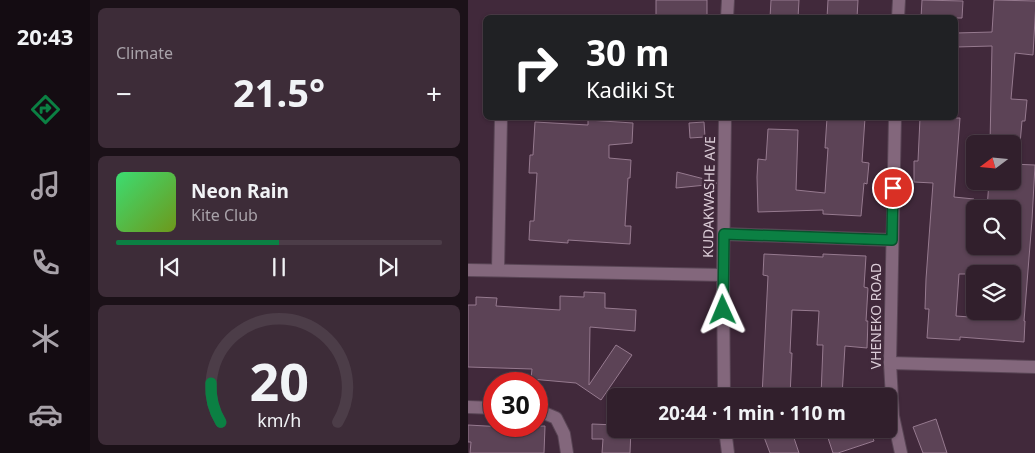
<!DOCTYPE html>
<html lang="en">
<head>
<meta charset="utf-8">
<style>
  body { margin:0; font-family:"Noto Sans",sans-serif; background:#3d2c38; color:#f1f3f6; height:100vh; display:flex; flex-direction:column; font-size:19px; white-space:nowrap }
  * { box-sizing:border-box; margin:0 }
  p { font-size:16px; color:#a8a2a9 }
  .icon { flex:none; width:28px; height:28px; fill:none; stroke:currentColor; stroke-width:2; stroke-linecap:round; stroke-linejoin:round }
  .map { position:relative; flex:1; overflow:hidden }
  .sheet { display:flex; flex-direction:column; gap:8px; padding:8px; background:#1b1118; width:378px }
  .sheet>* { flex:none }
  .hud { position:absolute; left:15px; top:15px; width:475px; height:105px; border-radius:8px; box-shadow:0 1px 4px #0004,0 0 0 1px #4c3d48; background:#202124; color:#fff; overflow:hidden }
  .needle { width:32px; rotate:254deg }
  .controls { position:absolute; left:498px; top:135px; display:grid; gap:10px }
  .controls a { display:grid; place-items:center; width:55px; height:55px; border-radius:8px; background:#311f2c; box-shadow:0 1px 4px #0004,0 0 0 1px #4c3d48; font-size:25px }
  .speed { position:absolute; left:15px; top:372px; display:flex; gap:10px; font-size:25px; font-weight:700; text-align:center }
  .speed>* { display:grid; place-content:center; width:65px; height:65px; border-radius:50%; background:#311f2c; box-shadow:0 1px 4px #0004,0 0 0 1px #4c3d48; line-height:1 }
  .speed .limit { border:8px solid #d22; background:#fff; color:#111 }
  .pin { position:absolute; display:grid; place-items:center; width:42px; height:42px; color:#fff; margin:-21px; border:2px solid #fff; border-radius:50%; box-shadow:0 1px 5px #0007 }
  .me { position:absolute; width:55px; margin:-28px; rotate:359deg; stroke-linejoin:round; filter:drop-shadow(0 0 4px #0008) }
  .turn { display:flex; align-items:center; gap:18px; height:105px; padding:0 20px; font-size:22px }
  .turn .icon { width:65px; height:65px; stroke-width:2.5 }
  .turn b { display:block; font-size:35px; line-height:42px }
  .big { font-size:38px; font-weight:700; line-height:1.1 }
  .sheet .widget { flex:1; display:flex; flex-direction:column; justify-content:center; gap:8px; min-width:0; padding:0 18px; border-radius:8px; background:#3d2c38 }
  .sheet .dial { align-items:center; gap:0 }
  .dial svg { height:130px; overflow:visible; fill:none; stroke:#4c3d48; stroke-width:7; stroke-linecap:round; text-anchor:middle }
  .dial text { fill:#f1f3f6; stroke:none }
  .song { display:flex; align-items:center; gap:15px }
  .cover { width:60px; height:60px; border-radius:8px; background:linear-gradient(135deg,hsl(140 70% 55%),hsl(80 70% 35%)) }
  .played { height:5px; border-radius:2px; background:linear-gradient(90deg,#0b8043 50%,#4c3d48 50%) }
  .keys { display:flex; justify-content:space-around; direction:ltr }
  .heat { display:flex; justify-content:space-between; align-items:center; font-size:28px; direction:ltr }
  .trip { position:absolute; left:139px; top:388px; width:290px; height:50px; border-radius:8px; background:#311f2c; box-shadow:0 1px 4px #0004,0 0 0 1px #4c3d48; font-weight:700; line-height:50px; text-align:center }
  main { display:flex; flex:1; min-height:0 }
  .menu { display:flex; flex-direction:column; width:90px; justify-content:space-around; align-items:center; background:#140c12; color:#a8a2a9 }
  .menu .icon { width:35px; height:35px }
  .menu .selected { color:#0b8043 }
  .menu b { font-size:22px; color:#f1f3f6 }
  .map>svg:first-child { display:block }
  .building { fill:#5c4356; stroke:#967a8f; fill-rule:evenodd }
  .lines { fill:none; stroke-linecap:round; stroke-linejoin:round }
  .minor-casing { stroke:#594555; stroke-width:14 }
  .minor { stroke:#83677c; stroke-width:12 }
  .route-casing { stroke:#07532c; stroke-width:12 }
  .route { stroke:#0b8043; stroke-width:9 }
  .labels { text-anchor:middle; stroke-width:5; stroke-linejoin:round; paint-order:stroke }
  .street-label { font-size:14px; fill:#dbccd7; stroke:#41293b }
</style>
</head>
<body>
<main>
<nav class="menu">
<b>20:43</b>
<svg class="icon selected" aria-label="directions" viewBox="0 0 24 24"><path d="M12 3l9 9-9 9-9-9zM9 14v-3h6M13 9l2 2-2 2"/></svg>
<svg class="icon" aria-label="music" viewBox="0 0 24 24"><path d="M9 18V5l10-2v13"/><circle cx="6" cy="18" r="3"/><circle cx="16" cy="16" r="3"/></svg>
<svg class="icon" aria-label="phone" viewBox="0 0 24 24"><path d="M5 4h4l2 5-3 2q2 4 5 5l2-3 5 2v4C11 20 4 13 5 4z"/></svg>
<svg class="icon" aria-label="climate" viewBox="0 0 24 24"><path d="M12 3v18M4 7l16 10M4 17L20 7"/></svg>
<svg class="icon" aria-label="car" viewBox="0 0 24 24"><path d="M5 17H2v-5l4-1 3-4h7l3 4 3 1v5h-3M9 17h6M6 11h13"/><circle cx="7" cy="17" r="2"/><circle cx="17" cy="17" r="2"/></svg>
</nav>
<section class="sheet">
<div class="widget"><p>Climate</p>
<div class="heat"><a>−</a><b class="big">21.5°</b><a>+</a></div>
</div>
<div class="widget">
<div class="song"><i class="cover"></i><div><b>Neon Rain</b><p>Kite Club</p></div></div>
<div class="played"></div>
<div class="keys"><svg class="icon" aria-label="previous" viewBox="0 0 24 24"><path d="M18 5L8 12l10 7zM5 5v14"/></svg><svg class="icon" aria-label="pause" viewBox="0 0 24 24"><path d="M8 5v14M16 5v14"/></svg><svg class="icon" aria-label="next" viewBox="0 0 24 24"><path d="M6 5l10 7-10 7zM19 5v14"/></svg></div>
</div>
<div class="widget dial"><svg viewBox="0 0 100 80">
<path d="M14 69A42 42 0 1 1 86 69"/>
<path d="M14 69A42 42 0 0 1 8 45" stroke="#0b8043"/>
<text x="50" y="56" font-size="32" font-weight="700">20</text>
<text x="50" y="72" font-size="11">km/h</text>
</svg></div>
</section>
<div class="map">
<svg width="568" height="453" viewBox="0 0 568 453">
  <rect width="100%" height="100%" fill="#41293b"/>
  <g class="building">
    <rect x="188" y="0" width="51" height="18"/>
    <path d="M303,0H331L330,18H302Z"/>
    <path d="M360,0H390L389,18H359Z"/>
    <path d="M454,0L495,1L494,18H453Z"/>
    <path d="M526,0L568,1L565,55L547,53L543,99L559,100L557,121H554L552,144H522L524,46L488,47V33L524,32Z"/>
    <path d="M359,118H397L394,162L401,163L399,184L396,183L393,216L355,214V210L290,212L289,177L290,159L298,160L300,129L330,130L328,190L357,193L360,148H357Z"/>
    <path d="M452,118H492L486,197L506,199V246H544V209H519L521,181H544V164L567,165L564,220L556,321H557L556,342L492,337V340L459,338L461,309H457L458,279L465,183L446,182V161H450ZM491,274H544V320L488,316Z"/>
    <path d="M120,120L165,123L164,143L141,145V158L163,160L162,178H160L157,226H163L162,244L100,240V243L61,240L62,221H66L69,173H61L62,155H65L67,122L120,125Z"/>
    <path d="M236,122L237,137L222,138L221,123Z"/>
    <path d="M209,172L248,182V184L208,188Z"/>
    <path d="M296,254L355,257V254L398,256L396,287L400,288L398,321H400L399,348L377,346L374,396H353L355,345H349L351,311L324,310L322,353H324L322,396H294L300,276L295,275Z"/>
    <path d="M116,292L137,293V308L168,310L167,331L122,327L121,385L148,345L164,355L133,400L108,383L63,379L64,369L0,367V305H8V297L29,298L28,306L92,310V296L116,297Z"/>
    <path d="M468,419L479,453H455L445,427Z"/>
    <path d="M124,424L148,425V429H163L162,453H134L135,439H124Z"/>
    <path d="M0,425L36,427L77,426L76,453H2L3,442H0Z"/>
    <path d="M293,429H323L331,453H302Z"/>
    <path d="M375,429H402L406,441L370,453H365L359,435Z"/>
  </g>
  <g class="lines">
    <g class="minor-casing">
      <g id="minor">
        <path d="M259,18L260,0"/>
        <path d="M430,18L431,0"/>
        <path d="M427,118L422,363L425,416L433,453"/>
        <path d="M256,234L424,240"/>
        <path d="M0,270L255,275"/>
        <path d="M30,270L33,118"/>
        <path d="M422,363L568,367"/>
        <path d="M256,396L255,275L257,118"/>
        <path d="M0,407L26,408"/>
        <path d="M69,410L88,418L96,434L99,453"/>
        <path d="M257,429L260,453"/>
      </g>
    </g>
    <use href="#minor" class="minor"/>
  </g>
  <g class="lines">
    <g class="route-casing">
      <path id="route" d="M255,310L256,234L424,240L425,188"/>
    </g>
    <use href="#route" class="route"/>
  </g>
  <g class="labels">
    <g class="street-label">
      <text transform="translate(241 197) rotate(-89)" y="5">KUDAKWASHE AVE</text>
      <text transform="translate(408 316) rotate(-90)" y="5">VHENEKO ROAD</text>
    </g>
  </g>
</svg>
<div class="controls">
<a><svg class="needle" viewBox="-14 -14 28 28"><path d="M0-13l5 13h-10z" fill="#e53935"/><path d="M0 13l5-13h-10z" fill="#a8a2a9"/></svg></a>
<a><svg class="icon" aria-label="search" viewBox="0 0 24 24"><circle cx="10" cy="10" r="6"/><path d="M15 15l6 6"/></svg></a>
<a><svg class="icon" aria-label="layers" viewBox="0 0 24 24"><path d="M12 4l9 5-9 5-9-5zM3 14l9 5 9-5"/></svg></a>
</div>
<div class="speed"><div class="limit">30</div></div>
<div class="pin" style="left:425px;top:188px;background:#d93025"><svg class="icon" aria-label="arrive" viewBox="0 0 24 24"><path d="M6 21V4h12l-3 4 3 4H6"/></svg></div>
<svg class="me" style="left:255px;top:310px" viewBox="-20 -20 40 40"><path d="M0-17L14 15 0 8-14 15z" fill="#0b8043" stroke="#fff" stroke-width="4"/></svg>
<div class="trip">20:44 · 1 min · 110 m</div>
<div class="hud">
<div class="turn"><svg class="icon" aria-label="right" viewBox="0 0 24 24"><path d="M7 20v-9h11M14 6l5 5-5 5"/></svg><div><b>30 m</b>Kadiki St</div></div>
</div>
</div>
</main>
</body>
</html>
